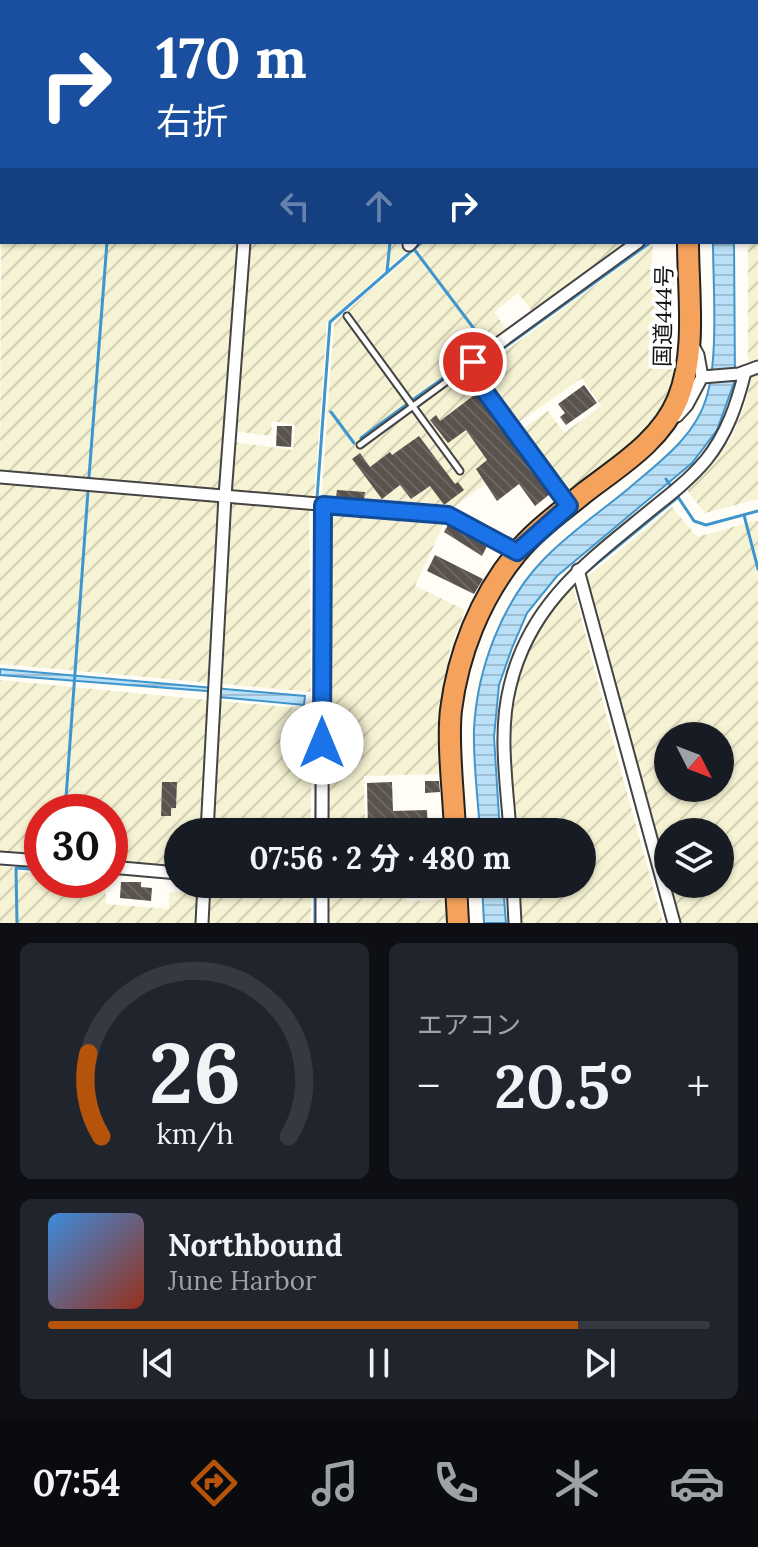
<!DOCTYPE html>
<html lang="ja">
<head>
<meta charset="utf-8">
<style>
  body { margin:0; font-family:Lora,"Noto Sans JP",serif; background:#20242c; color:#f1f3f6; height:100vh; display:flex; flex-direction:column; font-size:30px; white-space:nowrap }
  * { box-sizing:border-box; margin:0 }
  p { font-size:26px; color:#9ea1a6 }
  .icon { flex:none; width:44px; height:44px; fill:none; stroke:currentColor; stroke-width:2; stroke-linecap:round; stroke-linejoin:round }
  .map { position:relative; height:923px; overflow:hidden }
  .sheet { display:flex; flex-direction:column; gap:20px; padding:20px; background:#0d0f14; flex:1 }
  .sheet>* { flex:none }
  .guide { position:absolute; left:0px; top:0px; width:758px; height:244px; box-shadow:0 2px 6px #0004; background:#1a4fa0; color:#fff; overflow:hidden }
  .needle { width:52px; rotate:132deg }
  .tools { position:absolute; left:654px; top:722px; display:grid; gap:16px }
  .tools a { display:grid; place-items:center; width:80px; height:80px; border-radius:50%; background:#171b24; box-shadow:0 2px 6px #0004; font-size:40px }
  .speed { position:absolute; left:24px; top:794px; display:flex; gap:16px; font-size:40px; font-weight:700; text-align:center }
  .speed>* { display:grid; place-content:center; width:104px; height:104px; border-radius:50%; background:#171b24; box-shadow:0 2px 6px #0004; line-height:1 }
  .speed .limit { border:12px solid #d22; background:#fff; color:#111 }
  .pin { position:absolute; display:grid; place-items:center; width:68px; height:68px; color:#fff; margin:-34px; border:4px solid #fff; border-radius:50%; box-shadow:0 2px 8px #0007 }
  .me { position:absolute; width:88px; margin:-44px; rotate:0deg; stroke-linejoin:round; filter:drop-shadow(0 0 6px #0008) }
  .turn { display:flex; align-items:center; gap:28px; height:168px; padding:0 24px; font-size:36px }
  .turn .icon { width:104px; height:104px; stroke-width:2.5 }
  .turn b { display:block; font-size:56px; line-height:68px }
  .lanes { display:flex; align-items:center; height:76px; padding:0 24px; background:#0003; justify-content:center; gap:40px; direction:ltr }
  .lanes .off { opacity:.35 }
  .big { font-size:60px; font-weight:700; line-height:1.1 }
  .sheet .widget { flex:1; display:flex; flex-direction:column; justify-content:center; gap:12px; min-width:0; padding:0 28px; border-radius:12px; background:#20242c }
  .sheet .dial { align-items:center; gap:0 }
  .dial svg { height:208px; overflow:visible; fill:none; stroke:#363941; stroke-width:7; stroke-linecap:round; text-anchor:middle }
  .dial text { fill:#f1f3f6; stroke:none }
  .song { display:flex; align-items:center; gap:24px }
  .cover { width:96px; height:96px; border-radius:12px; background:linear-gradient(135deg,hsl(210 70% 55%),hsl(10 70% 35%)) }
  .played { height:8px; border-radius:4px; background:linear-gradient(90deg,#b45309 80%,#363941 80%) }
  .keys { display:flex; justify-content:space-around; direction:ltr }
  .heat { display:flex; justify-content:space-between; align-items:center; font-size:44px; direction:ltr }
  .sheet .tiles { flex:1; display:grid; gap:20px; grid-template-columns:1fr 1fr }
  .widget:last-child { grid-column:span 2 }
  .trip { position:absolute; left:164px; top:818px; width:432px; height:80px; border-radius:40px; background:#171b24; box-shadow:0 2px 6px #0004; font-weight:700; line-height:80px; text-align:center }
  .tabs { display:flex; height:128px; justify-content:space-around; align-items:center; background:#090b0e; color:#9ea1a6 }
  .tabs .icon { width:56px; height:56px }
  .tabs .selected { color:#b45309 }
  .tabs b { font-size:36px; color:#f1f3f6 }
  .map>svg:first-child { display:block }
  .farmland { fill:url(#farmland-furrows); fill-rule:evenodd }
  .water { fill:url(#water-rules); stroke:#3f96cf; stroke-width:2 }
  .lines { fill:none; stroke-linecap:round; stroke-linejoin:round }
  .stream { stroke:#3f96cf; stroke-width:3 }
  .building { fill:url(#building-back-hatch) }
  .lane-casing { stroke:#444; stroke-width:9 }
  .street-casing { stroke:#444; stroke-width:15 }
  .highway-casing { stroke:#222; stroke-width:24 }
  .lane { stroke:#fff; stroke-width:5 }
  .street { stroke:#fff; stroke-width:11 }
  .highway { stroke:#f5a25d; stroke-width:20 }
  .route-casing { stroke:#114b97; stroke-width:20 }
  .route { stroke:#1a73e8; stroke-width:14 }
  .labels { text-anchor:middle; stroke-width:8; stroke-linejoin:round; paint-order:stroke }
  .street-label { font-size:22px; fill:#111; stroke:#fff }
</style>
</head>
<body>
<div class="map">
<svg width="758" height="923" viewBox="0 0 758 923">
  <defs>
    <pattern id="farmland-furrows" width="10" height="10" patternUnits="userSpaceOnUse" patternTransform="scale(2)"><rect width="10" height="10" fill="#f6f3d4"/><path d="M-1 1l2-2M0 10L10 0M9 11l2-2" fill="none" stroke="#d2cfb5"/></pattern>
    <pattern id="water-rules" width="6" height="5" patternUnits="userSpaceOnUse" patternTransform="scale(2)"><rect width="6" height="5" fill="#b9e0f7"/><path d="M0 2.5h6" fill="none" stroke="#9ebfd3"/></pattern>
    <pattern id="building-back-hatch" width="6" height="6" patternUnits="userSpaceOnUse" patternTransform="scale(2)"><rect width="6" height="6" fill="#5a524d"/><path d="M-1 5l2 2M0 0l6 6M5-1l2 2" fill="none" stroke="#6d6662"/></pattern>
  </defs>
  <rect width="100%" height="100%" fill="#fffdf5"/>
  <g class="farmland">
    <path d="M756,29H758V360L748,363V242H756Z"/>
    <path d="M2,63V242H409L405,246L407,251L327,322L314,499L0,472ZM272,421L295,425L293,450L233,442L234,431L271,436Z"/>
    <path d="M425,242H631L534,314L518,293L494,312L509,333L463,367L527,453L450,510L321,501L334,323Z"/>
    <path d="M653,243L651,270L674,272V383L651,427L565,494L520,431L548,411L564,433L601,406L582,378L515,425L477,372Z"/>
    <path d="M758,374V499L705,513L687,490L714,463L733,435L745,404L752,376Z"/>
    <path d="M0,484L309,510L311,692L0,664Z"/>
    <path d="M672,507L697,537L758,520V923H679L668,884H720V832H668V884L586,578ZM668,736H720V788H668Z"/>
    <path d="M327,512L446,519L415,586L465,610L450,649L441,705L440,774L364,776L365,819H325Z"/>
    <path d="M572,583L619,764L663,923H520L517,884H582V832H514L508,735L512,688L524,654L539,622Z"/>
    <path d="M0,680L208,700L201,832H178V867L110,861V812H42V855L0,852Z"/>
    <path d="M218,701L311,709V832H211Z"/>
    <path d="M0,866L12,867L20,872L42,874V880H105L106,904L169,909V892H198L196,923H0Z"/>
    <path d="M209,884H311V923H207Z"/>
    <path d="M406,891V901L445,900V923H325V893Z"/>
  </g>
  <g class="water">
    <path d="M364,0H685L331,2Z"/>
    <path d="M713,242H734L735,380L717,430L692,463L557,576L527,613L512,648L499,685L494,737L500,832H480C478,798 473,763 474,729C477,669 502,602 544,559C569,533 600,512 628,489C658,463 694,438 706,399C719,359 713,286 713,242Z"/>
    <path d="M0,669L305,696L304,705L219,697V692L0,675Z"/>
    <path d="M482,884H503L506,923H484Z"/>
  </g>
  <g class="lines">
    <g class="stream">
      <path d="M261,0V2"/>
      <path d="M414,249L487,346"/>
      <path d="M387,272L390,242"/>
      <path d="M494,355L651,242"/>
      <path d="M452,372L468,360"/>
      <path d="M414,399L445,377"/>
      <path d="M331,412L354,443"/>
      <path d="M361,438L406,405"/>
      <path d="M89,477L107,242"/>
      <path d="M666,479L694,521L706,525L758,511"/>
      <path d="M317,498L330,322L422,242"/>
      <path d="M744,515L758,569"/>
      <path d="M585,573L678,497"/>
      <path d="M620,745L668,923"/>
      <path d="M65,812L88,491"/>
      <path d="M316,832L317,511"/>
      <path d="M17,923L16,868L42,870"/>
      <path d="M315,923V884"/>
    </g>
  </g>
  <g class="building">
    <path d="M584,385L597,403L566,425L560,417L565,413L558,404Z"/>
    <path d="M477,393L550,494L535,506L519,484L497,501L476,469L487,460L466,430L448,443L430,420L436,415L440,421Z"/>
    <path d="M277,426H292L291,447L276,446Z"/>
    <path d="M419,436L455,484L458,482L464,490L444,505L430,486L411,499L400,485L382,499L352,459L360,453L370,467L390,452L392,455Z"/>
    <path d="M337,490L365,492L364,499L336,497Z"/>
    <path d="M448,525L487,546L482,556L444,532Z"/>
    <path d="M435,555L483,579L474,594L427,571Z"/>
    <path d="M425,781H439L440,792L425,793Z"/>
    <path d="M162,782H177L176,808H171V816H161Z"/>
    <path d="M392,782L393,811L427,810L428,832H368L367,783Z"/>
    <path d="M121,882H141V887L152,888L151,901L120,898Z"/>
    <path d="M409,884H434L435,895H410Z"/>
  </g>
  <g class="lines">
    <g class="lane-casing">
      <g id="lane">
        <path d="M347,316L460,471"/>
        <path d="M360,445L465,368H469"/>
      </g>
    </g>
    <g class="street-casing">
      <g id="street">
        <path d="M127,0L128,2"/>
        <path d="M756,16H758"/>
        <path d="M409,245L412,242"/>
        <path d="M692,344L698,355L702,377"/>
        <path d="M677,416L687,405L702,377L739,374L758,367"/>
        <path d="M0,477L448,515L517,552"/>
        <path d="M569,506L470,368L473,362L638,242"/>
        <path d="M578,570L674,923"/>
        <path d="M207,832L225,496L244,242"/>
        <path d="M322,832L323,505"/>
        <path d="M510,832C507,784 498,733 510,686C530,602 589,561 652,509C671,494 690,479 706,460C727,434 737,404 745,372"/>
        <path d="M0,858L42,861"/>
        <path d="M110,867L178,873"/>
        <path d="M513,884L515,923"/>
        <path d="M202,923L204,884"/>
        <path d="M322,923V884"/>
      </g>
    </g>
    <g class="highway-casing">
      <g id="highway">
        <path d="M687,0V2"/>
        <path d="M455,832C454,796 447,745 451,710C458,654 480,598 516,554C534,531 561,512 584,493C619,466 661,441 678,399C697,352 688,292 688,242"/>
        <path d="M456,884L458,923"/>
      </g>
    </g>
    <use href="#lane" class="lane"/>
    <use href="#street" class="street"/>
    <use href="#highway" class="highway"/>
  </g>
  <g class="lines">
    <g class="route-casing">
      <path id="route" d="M322,743L323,505L448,515L517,552L569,506L473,375L470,368L473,362"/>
    </g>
    <use href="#route" class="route"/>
  </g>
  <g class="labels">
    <g class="street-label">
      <text transform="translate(663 316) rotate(-89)" y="8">国道444号</text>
    </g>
  </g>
</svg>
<div class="tools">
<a><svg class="needle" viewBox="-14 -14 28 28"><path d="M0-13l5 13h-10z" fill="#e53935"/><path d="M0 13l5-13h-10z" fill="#9ea1a6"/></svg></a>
<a><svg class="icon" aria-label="layers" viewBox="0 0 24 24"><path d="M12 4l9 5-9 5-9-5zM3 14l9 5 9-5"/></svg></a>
</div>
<div class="speed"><div class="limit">30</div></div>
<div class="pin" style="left:473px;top:362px;background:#d93025"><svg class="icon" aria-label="arrive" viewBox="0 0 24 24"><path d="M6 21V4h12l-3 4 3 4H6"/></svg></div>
<svg class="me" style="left:322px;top:743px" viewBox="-20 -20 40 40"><circle r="19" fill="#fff"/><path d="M0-13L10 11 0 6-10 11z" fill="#1a73e8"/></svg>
<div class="trip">07:56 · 2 分 · 480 m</div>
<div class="guide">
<div class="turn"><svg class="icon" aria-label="right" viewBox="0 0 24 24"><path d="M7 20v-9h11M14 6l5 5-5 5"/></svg><div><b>170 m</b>右折</div></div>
<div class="lanes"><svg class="icon off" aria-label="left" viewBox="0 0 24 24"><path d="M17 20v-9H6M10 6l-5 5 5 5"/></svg><svg class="icon off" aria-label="ahead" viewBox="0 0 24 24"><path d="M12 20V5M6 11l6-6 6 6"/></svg><svg class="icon" aria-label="right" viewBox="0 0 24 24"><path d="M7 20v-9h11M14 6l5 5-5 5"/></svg></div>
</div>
</div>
<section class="sheet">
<div class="tiles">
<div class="widget dial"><svg viewBox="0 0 100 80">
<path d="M14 69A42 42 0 1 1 86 69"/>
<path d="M14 69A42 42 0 0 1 9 37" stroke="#b45309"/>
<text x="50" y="56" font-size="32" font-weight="700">26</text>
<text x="50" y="72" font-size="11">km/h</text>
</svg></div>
<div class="widget"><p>エアコン</p>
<div class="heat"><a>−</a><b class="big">20.5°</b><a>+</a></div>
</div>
<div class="widget">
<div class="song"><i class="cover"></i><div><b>Northbound</b><p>June Harbor</p></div></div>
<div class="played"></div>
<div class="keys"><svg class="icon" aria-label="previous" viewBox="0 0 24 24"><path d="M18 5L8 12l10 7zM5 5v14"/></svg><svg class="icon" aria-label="pause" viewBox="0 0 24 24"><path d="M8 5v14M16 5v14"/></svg><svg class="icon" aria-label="next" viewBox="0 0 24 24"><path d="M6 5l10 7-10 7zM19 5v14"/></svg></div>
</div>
</div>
</section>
<nav class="tabs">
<b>07:54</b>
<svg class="icon selected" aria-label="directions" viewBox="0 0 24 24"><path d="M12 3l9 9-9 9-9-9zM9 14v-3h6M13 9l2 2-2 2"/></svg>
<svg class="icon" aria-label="music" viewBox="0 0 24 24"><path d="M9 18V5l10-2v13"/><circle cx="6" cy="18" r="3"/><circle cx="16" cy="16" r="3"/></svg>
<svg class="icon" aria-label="phone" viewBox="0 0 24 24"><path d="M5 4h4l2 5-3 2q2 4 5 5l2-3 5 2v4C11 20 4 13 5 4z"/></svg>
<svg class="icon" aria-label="climate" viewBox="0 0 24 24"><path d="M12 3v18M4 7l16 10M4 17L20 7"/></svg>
<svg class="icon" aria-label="car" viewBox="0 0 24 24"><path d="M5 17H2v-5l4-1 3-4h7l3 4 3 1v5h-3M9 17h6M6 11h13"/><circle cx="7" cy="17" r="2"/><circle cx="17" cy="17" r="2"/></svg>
</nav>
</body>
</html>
